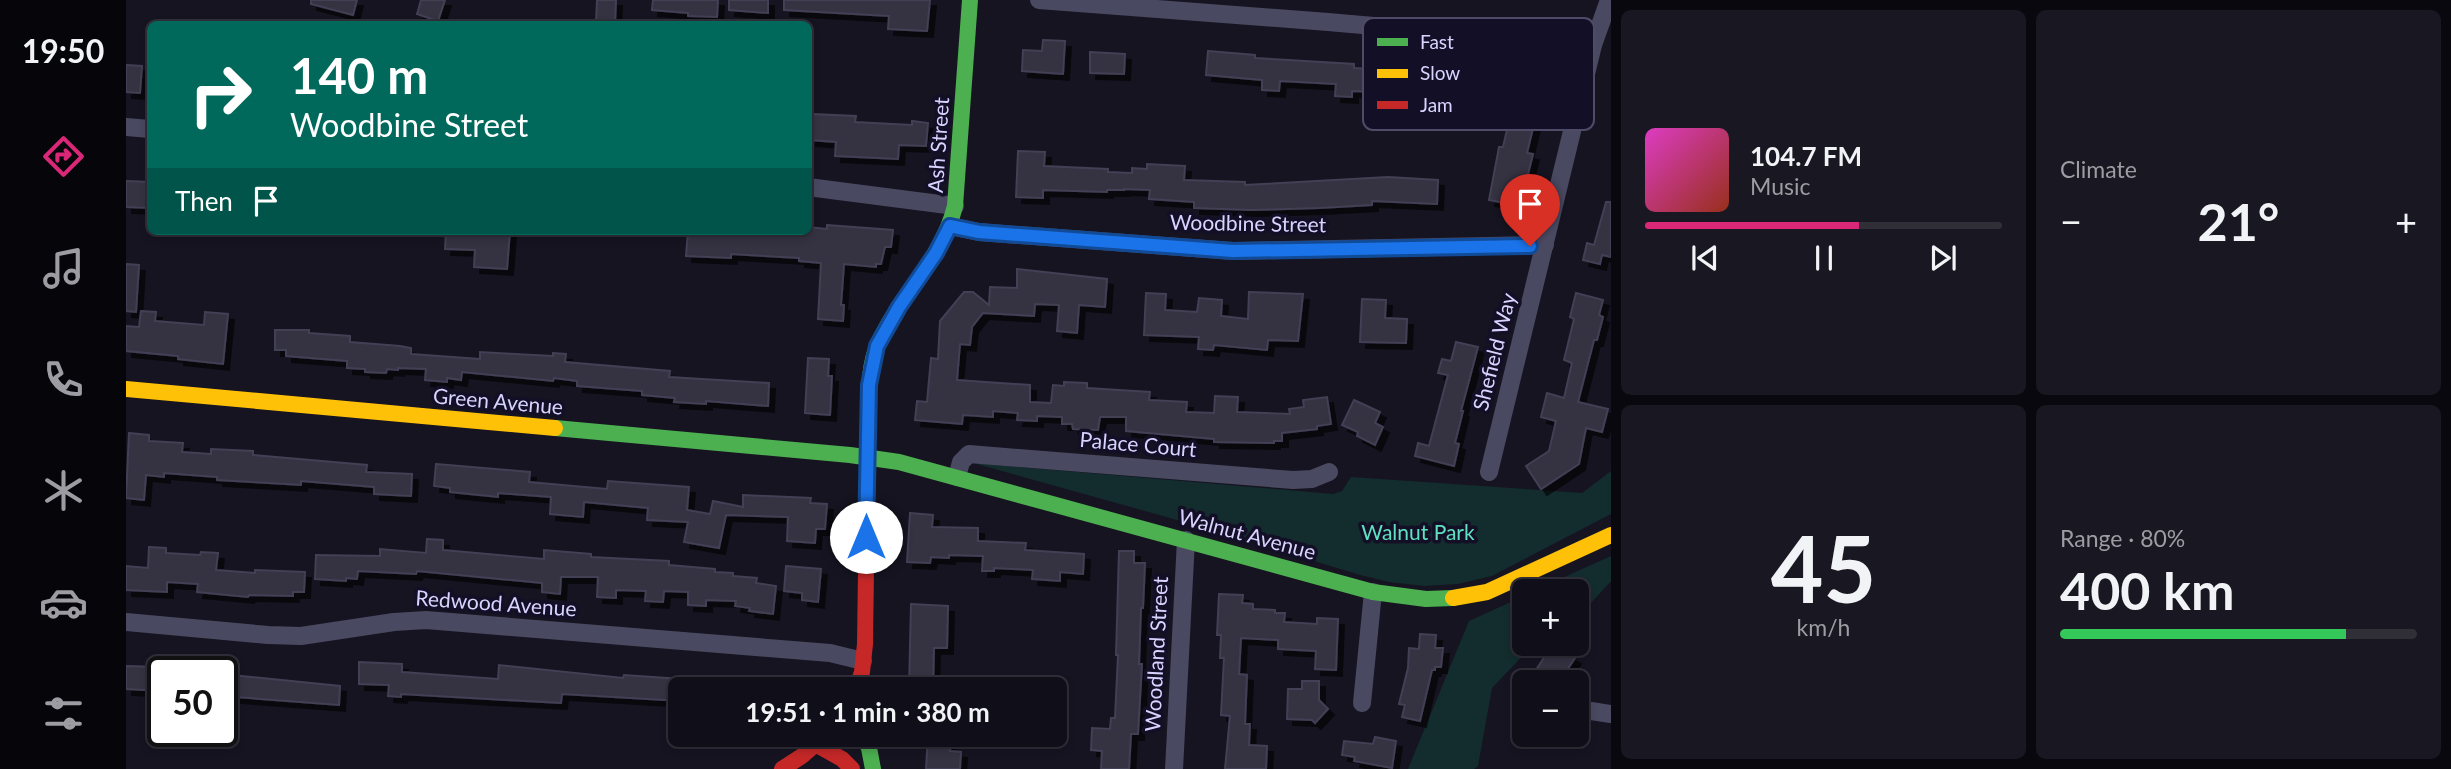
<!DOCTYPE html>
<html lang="en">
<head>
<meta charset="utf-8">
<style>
  body { margin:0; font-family:Lato,sans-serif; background:#191822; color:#f1f3f6; height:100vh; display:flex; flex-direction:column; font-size:26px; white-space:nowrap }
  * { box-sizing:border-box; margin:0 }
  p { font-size:23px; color:#9c9ca2 }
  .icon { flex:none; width:38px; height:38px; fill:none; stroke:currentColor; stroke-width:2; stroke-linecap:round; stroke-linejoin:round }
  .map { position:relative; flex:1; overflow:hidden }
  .side { display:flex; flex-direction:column; gap:10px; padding:10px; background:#09080e; width:840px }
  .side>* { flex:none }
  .banner { position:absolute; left:21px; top:21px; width:665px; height:214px; border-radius:10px; box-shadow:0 4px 10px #0003,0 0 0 2px #302f38; background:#00695c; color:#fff; overflow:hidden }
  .fabs { position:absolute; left:1386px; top:579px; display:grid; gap:14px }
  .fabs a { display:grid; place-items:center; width:77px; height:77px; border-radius:10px; background:#100f19; box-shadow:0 4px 10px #0003,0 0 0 2px #302f38; font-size:35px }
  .speed { position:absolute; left:21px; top:656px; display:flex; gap:14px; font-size:35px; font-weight:700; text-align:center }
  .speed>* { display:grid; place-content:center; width:91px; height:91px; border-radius:50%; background:#100f19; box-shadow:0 4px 10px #0003,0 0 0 2px #302f38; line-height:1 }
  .speed .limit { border:4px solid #111; border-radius:10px; background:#fff; color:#111 }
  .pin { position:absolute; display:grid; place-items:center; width:60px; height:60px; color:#fff; margin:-72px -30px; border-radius:50% 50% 50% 0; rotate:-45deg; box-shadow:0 0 7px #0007 }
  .pin .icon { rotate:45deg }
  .me { position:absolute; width:77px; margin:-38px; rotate:0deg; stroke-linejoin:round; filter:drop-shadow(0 0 5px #0008) }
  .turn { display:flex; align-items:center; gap:24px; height:147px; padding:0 28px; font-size:32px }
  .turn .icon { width:91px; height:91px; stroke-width:2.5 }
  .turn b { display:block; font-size:49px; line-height:60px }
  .then { display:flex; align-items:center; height:66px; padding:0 28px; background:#0003; gap:14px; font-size:26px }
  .big { font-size:52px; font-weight:700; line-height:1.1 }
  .side .widget { flex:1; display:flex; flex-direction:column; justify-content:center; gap:10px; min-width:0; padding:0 24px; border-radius:10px; background:#191822 }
  .side .dial { align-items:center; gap:0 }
  .dial b { font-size:91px; line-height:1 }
  .song { display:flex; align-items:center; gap:21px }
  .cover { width:84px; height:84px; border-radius:10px; background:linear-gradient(135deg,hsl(310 70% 55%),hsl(10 70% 35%)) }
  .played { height:7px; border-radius:4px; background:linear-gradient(90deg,#db2777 60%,#302f38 60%) }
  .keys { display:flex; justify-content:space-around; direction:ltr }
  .heat { display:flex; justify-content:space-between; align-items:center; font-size:38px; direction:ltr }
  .charge { height:10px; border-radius:5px; background:linear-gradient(90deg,#34c759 80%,#302f38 0) }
  .side .tiles { flex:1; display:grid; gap:10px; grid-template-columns:repeat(2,1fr) }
  .trip { position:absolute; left:542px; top:677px; width:399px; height:70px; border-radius:10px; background:#100f19; box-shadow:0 4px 10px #0003,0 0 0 2px #302f38; font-weight:700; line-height:70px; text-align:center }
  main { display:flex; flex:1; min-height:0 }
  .tab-bar { display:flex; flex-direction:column; width:126px; justify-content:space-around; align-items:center; background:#06060a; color:#9c9ca2 }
  .tab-bar .icon { width:49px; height:49px }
  .tab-bar .on { color:#db2777 }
  .tab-bar b { font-size:32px; color:#f1f3f6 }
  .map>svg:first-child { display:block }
  .green { fill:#132c2d }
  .building { fill:#343243; stroke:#433f54; stroke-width:2; filter:url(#shadow) }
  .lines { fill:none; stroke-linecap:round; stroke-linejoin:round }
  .street { stroke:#4a4962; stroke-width:18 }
  .fast { stroke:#4caf50; stroke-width:16 }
  .slow { stroke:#ffc107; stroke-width:16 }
  .jam { stroke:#c62828; stroke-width:16 }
  .route-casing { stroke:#114b97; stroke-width:18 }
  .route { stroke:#1a73e8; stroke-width:12 }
  .labels { text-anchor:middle; stroke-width:7; stroke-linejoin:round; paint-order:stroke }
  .street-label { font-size:21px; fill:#d9d4ff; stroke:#130f26 }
  .park-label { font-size:21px; fill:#5fe0c0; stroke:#130f26 }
  .key { fill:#130f26; stroke:#4e4a67; stroke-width:2 }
  .key-label { font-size:19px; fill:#d9d4ff }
</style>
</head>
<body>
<main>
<nav class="tab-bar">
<b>19:50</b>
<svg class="icon on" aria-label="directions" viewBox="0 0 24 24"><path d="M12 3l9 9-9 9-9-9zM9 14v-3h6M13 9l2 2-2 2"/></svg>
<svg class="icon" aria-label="music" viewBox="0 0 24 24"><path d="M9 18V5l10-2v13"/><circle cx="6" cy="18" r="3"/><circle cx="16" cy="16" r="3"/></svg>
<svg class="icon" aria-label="phone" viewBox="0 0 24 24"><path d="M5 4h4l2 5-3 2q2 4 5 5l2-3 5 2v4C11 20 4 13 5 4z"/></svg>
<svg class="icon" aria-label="climate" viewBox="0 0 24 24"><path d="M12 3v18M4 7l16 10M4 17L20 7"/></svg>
<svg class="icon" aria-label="car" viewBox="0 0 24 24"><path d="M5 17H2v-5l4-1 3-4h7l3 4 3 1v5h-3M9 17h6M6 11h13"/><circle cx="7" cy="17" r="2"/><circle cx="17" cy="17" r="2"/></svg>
<svg class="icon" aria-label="filters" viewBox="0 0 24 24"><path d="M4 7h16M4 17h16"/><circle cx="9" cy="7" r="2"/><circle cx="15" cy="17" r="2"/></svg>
</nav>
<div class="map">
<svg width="1485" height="769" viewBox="0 0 1485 769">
  <defs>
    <filter id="shadow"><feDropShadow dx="6" dy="6" stdDeviation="0" flood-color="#0009"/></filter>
  </defs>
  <rect width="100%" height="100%" fill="#161421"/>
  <g class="green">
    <path d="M847,463L1207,494L1216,491L1225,477L1456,493L1485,471V514L1366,576L1332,584L1298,586L1263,582L1234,575L1087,530Z"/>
    <path d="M1485,556V581L1464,604L1451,613V592L1407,591Z"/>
    <path d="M1398,596V644H1408L1366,688L1352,766L1348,769H1282L1343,621Z"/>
  </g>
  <g class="building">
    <path d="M185,0H231L227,15L185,4Z"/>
    <path d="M295,0H319L312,21L291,14Z"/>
    <path d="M471,0H490L489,24H470Z"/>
    <path d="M527,0H592L591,17L562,16V13L526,10Z"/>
    <path d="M603,0H642V13L603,10Z"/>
    <path d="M658,0H804L801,31L762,29L763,16L658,10Z"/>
    <path d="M917,40L939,41L937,74L896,71L897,50L916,51Z"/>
    <path d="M1082,51L1129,55V58L1228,64V68L1292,72V69L1324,71V77L1332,78L1331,95L1226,91V97L1209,96L1210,84L1154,81L1153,91L1136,90V80L1080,75Z"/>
    <path d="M964,52L999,54L998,74L964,73Z"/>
    <path d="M0,65L16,66L14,93L0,92Z"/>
    <path d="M1394,74L1414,79L1408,102L1413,103L1401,153L1407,154L1398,190L1393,189L1389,205L1363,200L1373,147H1377Z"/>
    <path d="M686,114L730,116L729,122L786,125V121L802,123L800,146L773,145L772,159L709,156L710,142L684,140Z"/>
    <path d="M892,151L919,152L918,166L982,169V172L1006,173V168L1021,169V164L1059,166L1058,180L1119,182V185L1262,177L1312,180L1311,204L1246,201V205L1193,208L1125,210L1068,208V202L1023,199L1024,190L998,189V190H981V192L917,190V198L890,197Z"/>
    <path d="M0,181L24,182V208L0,207Z"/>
    <path d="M1480,202H1485V257L1476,255L1474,264L1457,260L1461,243L1468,245Z"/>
    <path d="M701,225L767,230L765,247H759L755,264H750V267L718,264L715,305H718L717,321L692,319L695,263L673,261V258L605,254V258L560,256L562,231L675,233L682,231V227L701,229Z"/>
    <path d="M320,231H384L381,269L348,267L349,250L319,249Z"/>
    <path d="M0,264L13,265L10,312L0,311Z"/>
    <path d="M891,269L981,279L979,307L953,305L951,333L931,331L933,305L909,304L908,316L857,313L846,327L844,345L834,344L831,380L904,385V402L925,403L927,385L938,386V382L961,383V388L1024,392L1023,400L1061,402L1060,412L1088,413L1089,396L1112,397L1111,412L1164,414L1163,409L1178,407L1177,400L1201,397L1205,424L1191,426V429L1156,433V441H1148V443L1088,442V439L1000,431V417H974L972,430L947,429L946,424H936V417L911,416V421L891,420L892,413L867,411V417L837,415L836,424L789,420L791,401L801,402L805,358L812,359L814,321L838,292H847L863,305L864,287L891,288Z"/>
    <path d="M1123,292L1177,294L1172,341L1142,340L1141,350L1088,345L1087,350L1072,349L1073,337L1018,335L1020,293L1040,294L1039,310L1071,312L1073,298L1096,300L1095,316L1122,319Z"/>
    <path d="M1450,293L1477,300L1473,315L1477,317L1471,340H1468L1452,402L1482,409L1476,432L1460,428L1453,464L1415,489L1400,466L1423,451L1430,421L1415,417L1421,393L1438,398L1446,363L1438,360L1448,319L1444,317Z"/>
    <path d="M1236,299L1260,300L1259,318L1281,319L1280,343L1234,342Z"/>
    <path d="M15,311L30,312L29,321L78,325L79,312L102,314L97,364L52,359V356L0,351V326L13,327Z"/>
    <path d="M149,330H183V333L224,336V342L274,346L285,348V354L354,359V352L427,356V353L440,354L439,362L544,371L543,377L643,383L642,406L580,401V404L548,402L549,398L516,395V391L451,386V381L428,378L427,381L336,372L335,380L321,378V382L299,380L300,369L272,368V370L261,369L260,373L239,372V369L221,368V361L160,356V350H149Z"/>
    <path d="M1330,342L1352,347L1335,411H1337L1329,443L1333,444L1328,466L1289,456L1292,443L1303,446L1322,375L1312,373L1316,359L1325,361Z"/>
    <path d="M682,358L703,359L702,376H706L704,415L679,413Z"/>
    <path d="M1228,400L1254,412L1249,423L1257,427L1249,445L1231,436L1232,432L1216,425Z"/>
    <path d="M3,433L23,435V441L57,443L56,452L85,454V449L127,451V455L241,465L240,472L286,474L285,496L248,494V487L175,481V485L91,480V477L38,473V477L20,475L18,500L0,498Z"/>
    <path d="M310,464L404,472L403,482L481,489L482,481L563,487L561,510L584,514L587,501L617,507V495L685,498L684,503L701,504L699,529H690L689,543L661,541L662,517L600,515L593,548L558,542L562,522L521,520L522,508L458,502L457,517L424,514L425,497L372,493V497L324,492V488L308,486Z"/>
    <path d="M784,513L807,515L806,527L852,528V541L900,543L899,550L958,554L957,574L934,572V581L906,579L907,570L868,568V571H856L857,556L823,555V558L805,557L804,563L781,562Z"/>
    <path d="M301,539L317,540V550L418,559V550L465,554V557L543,561V565L589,569V572L607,573V576L631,578L630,583L650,586L647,614L623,611L624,608L609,606L610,601L580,600V606L562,605V592L538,591L537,602L519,601L520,591L490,590V598L471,597L472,577H435L434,594L416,592V583L291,571L290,574L232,571L231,579L220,578V581L189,579L190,555L254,556V549L300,553Z"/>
    <path d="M23,547L40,548V553L74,555L75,552L92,553L90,570L129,573V570L179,572L178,592H167V596L123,595L122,597L71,592L72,584L41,582V592L0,590V566L22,568Z"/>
    <path d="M993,551H1008V563H1019L1017,608H1015L1013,664H1016L1012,734H1005L1003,769H975L976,751L965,750L966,728L984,729L985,718H989L992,655H990Z"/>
    <path d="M660,566L695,569L692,602L676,600V593L658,591Z"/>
    <path d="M1093,594L1117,595L1116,603L1127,604V609L1149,610V613H1159L1158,622L1191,624V618L1212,619L1210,670L1189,669L1190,651L1152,649V640L1115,638L1113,674L1121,675L1119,724H1124L1123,745L1141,746L1140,769H1099L1104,716L1095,715L1098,658H1094L1095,635H1091Z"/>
    <path d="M785,604L822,606L821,648H808L807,690H783Z"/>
    <path d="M1294,634L1310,635L1309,648H1317L1315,667H1309V670H1306L1294,721L1276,717L1279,705L1273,704L1282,668L1283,648L1293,649Z"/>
    <path d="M1427,644L1449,658L1433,682H1402Z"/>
    <path d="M233,662L276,664V672L372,679L373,665L497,678L498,675L555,679V701L436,694L435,703L275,694V697L262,696L263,685L233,684Z"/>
    <path d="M0,666L37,667V691L0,689Z"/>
    <path d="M96,674L214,686L213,705L96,696Z"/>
    <path d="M1176,681H1193V700L1202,709L1189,723L1186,720L1161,719L1162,689H1176Z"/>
    <path d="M802,735H825L824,751L835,752L834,769H800Z"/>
    <path d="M1249,737L1270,741L1266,768L1228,761L1229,757L1216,755L1218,741L1247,744Z"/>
  </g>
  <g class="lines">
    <g class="street">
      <path d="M913,0L1202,22L1467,45"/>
      <path d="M0,127L24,129"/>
      <path d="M682,187L829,206"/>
      <path d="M824,226L853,232L1107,251L1419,245"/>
      <path d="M1363,472L1467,45L1483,0"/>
      <path d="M831,477L835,462L843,454L1167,480L1186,479L1203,472"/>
      <path d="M0,622L142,635L175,636L268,622L300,620L704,653L737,661"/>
      <path d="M1236,703L1247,592"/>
      <path d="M1465,711L1485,714"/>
      <path d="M1048,769L1060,540"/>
    </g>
    <g class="fast">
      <path d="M742,420C743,395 742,367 752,344C774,295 816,259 829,206L844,0"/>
      <path d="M429,428L724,455L773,462L1247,592L1300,599L1327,598"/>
      <path d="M736,735L743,748L747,769"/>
    </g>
    <g class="slow">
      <path d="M0,389L429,428"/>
      <path d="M1327,598L1361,592L1485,535"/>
    </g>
    <g class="jam">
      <path d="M730,690L736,672L739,644L742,420"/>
      <path d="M691,745L716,759L726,769"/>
      <path d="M656,769L676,756L700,735"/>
    </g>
  </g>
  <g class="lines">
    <g class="route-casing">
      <path id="route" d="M740,537L743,385L751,346L773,307L810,253L824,226L853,232L1107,251L1404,246"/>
    </g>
    <use href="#route" class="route"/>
  </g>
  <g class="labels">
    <g class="street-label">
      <text transform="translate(813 145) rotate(-86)" y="7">Ash Street</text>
      <text transform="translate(1122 224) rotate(1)" y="7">Woodbine Street</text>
      <text transform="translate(1369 352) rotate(-76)" y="7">Shefield Way</text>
      <text transform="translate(372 402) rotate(5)" y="7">Green Avenue</text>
      <text transform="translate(1012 445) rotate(5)" y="7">Palace Court</text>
      <text transform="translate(1121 535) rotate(15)" y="7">Walnut Avenue</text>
      <text transform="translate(370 604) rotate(4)" y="7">Redwood Avenue</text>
      <text transform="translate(1031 654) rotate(-87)" y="7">Woodland Street</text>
    </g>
    <g class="park-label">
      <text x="1292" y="540">Walnut Park</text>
    </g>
  </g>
  <rect x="1237" y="18" width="231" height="112" rx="10" class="key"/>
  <rect x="1251" y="38" width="31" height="8" fill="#4caf50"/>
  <rect x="1251" y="69" width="31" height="9" fill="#ffc107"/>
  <rect x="1251" y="101" width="31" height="8" fill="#c62828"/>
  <g class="key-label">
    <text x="1294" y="49">Fast</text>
    <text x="1294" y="80">Slow</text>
    <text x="1294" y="112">Jam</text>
  </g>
</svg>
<div class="fabs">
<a>+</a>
<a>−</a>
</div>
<div class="speed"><div class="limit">50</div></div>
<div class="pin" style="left:1404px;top:246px;background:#d93025"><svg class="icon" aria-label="arrive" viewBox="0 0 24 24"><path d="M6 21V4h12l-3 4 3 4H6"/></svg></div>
<svg class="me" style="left:740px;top:537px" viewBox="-20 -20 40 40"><circle r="19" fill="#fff"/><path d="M0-13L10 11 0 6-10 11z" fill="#1a73e8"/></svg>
<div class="trip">19:51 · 1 min · 380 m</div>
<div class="banner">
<div class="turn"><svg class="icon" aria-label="right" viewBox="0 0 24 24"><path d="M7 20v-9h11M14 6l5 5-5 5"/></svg><div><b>140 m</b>Woodbine Street</div></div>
<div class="then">Then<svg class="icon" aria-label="arrive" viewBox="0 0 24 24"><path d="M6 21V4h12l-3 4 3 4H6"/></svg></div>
</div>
</div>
<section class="side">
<div class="tiles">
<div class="widget">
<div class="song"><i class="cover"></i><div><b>104.7 FM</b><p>Music</p></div></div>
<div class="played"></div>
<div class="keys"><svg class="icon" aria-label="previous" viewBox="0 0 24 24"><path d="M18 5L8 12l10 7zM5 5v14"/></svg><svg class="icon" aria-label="pause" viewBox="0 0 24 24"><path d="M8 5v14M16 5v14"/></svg><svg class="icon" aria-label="next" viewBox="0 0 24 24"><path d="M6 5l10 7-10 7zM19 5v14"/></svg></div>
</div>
<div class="widget"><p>Climate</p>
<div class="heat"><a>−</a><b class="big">21°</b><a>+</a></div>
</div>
<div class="widget dial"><b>45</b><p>km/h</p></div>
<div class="widget"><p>Range · 80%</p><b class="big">400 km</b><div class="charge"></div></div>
</div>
</section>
</main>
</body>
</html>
